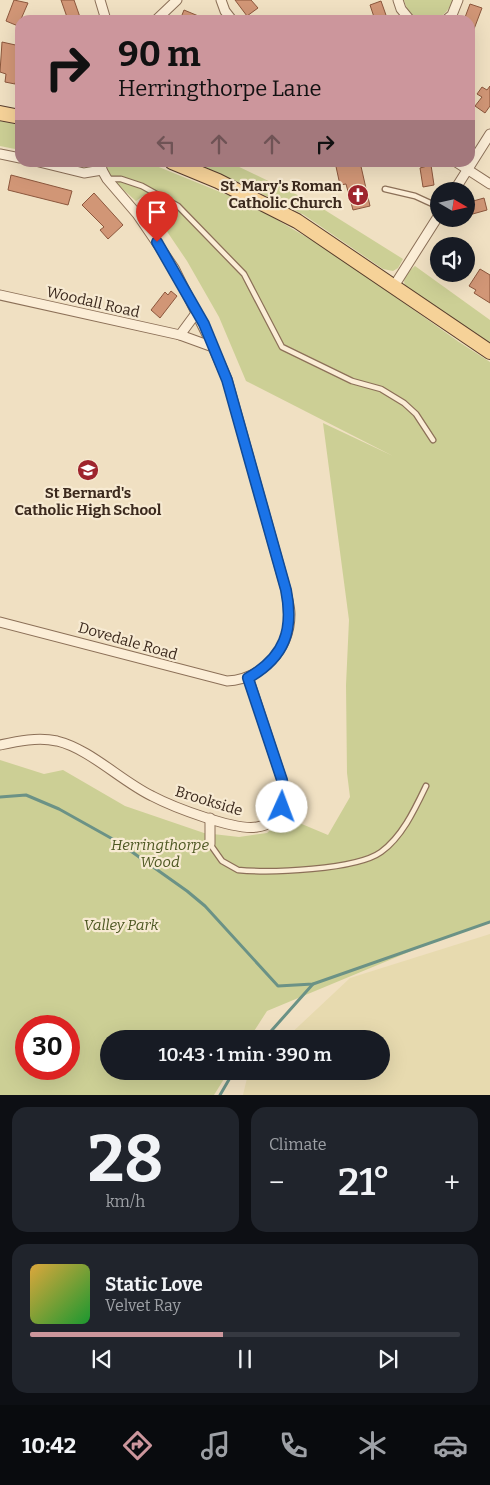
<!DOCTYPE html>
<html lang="en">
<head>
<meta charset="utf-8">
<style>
  body { margin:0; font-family:Bitter,serif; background:#20242c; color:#f1f3f6; height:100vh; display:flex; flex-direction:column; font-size:19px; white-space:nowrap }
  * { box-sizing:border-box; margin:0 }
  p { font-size:16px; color:#9ea1a6 }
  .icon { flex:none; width:28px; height:28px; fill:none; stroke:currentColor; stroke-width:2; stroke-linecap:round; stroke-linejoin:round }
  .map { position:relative; height:1095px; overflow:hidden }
  .sheet { display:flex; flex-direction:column; gap:12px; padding:12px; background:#0d0f14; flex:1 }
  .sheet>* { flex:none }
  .guide { position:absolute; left:15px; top:15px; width:460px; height:152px; border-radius:15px; box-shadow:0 5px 20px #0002; background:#cc969c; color:#111; overflow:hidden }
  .needle { width:32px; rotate:99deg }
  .fabs { position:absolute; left:430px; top:182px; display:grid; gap:10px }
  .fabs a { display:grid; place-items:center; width:45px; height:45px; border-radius:50%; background:#171b24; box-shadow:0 5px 20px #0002; font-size:25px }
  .speed { position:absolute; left:15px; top:1015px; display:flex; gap:10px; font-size:25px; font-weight:700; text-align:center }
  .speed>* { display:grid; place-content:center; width:65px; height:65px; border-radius:50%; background:#171b24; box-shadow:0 5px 20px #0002; line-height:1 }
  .speed .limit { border:8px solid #d22; background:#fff; color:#111 }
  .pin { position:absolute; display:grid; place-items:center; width:42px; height:42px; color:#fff; margin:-51px -21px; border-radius:50% 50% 50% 0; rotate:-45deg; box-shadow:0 0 5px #0007 }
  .pin .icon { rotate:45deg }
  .me { position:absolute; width:55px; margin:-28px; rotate:2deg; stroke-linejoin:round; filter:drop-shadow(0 0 4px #0008) }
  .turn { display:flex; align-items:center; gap:18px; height:105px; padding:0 20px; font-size:22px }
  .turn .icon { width:65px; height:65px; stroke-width:2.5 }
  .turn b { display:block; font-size:35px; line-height:42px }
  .lanes { display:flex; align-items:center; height:48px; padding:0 20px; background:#0003; justify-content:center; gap:25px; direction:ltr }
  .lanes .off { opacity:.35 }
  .big { font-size:38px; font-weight:600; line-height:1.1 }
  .sheet .widget { flex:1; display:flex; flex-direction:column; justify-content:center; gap:8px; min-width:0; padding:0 18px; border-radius:15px; background:#20242c }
  .sheet .dial { align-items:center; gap:0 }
  .dial b { font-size:65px; line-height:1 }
  .song { display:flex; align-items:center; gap:15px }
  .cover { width:60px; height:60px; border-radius:8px; background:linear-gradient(135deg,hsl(40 70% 55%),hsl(130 70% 35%)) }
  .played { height:5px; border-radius:2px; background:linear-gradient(90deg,#cc969c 45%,#363941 45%) }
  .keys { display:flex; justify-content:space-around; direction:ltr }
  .heat { display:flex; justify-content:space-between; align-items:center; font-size:28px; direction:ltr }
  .sheet .tiles { flex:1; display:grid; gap:12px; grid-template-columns:1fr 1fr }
  .widget:last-child { grid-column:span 2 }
  .trip { position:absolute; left:100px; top:1030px; width:290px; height:50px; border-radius:25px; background:#171b24; box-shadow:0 5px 20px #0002; font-weight:600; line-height:50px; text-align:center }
  .dock { display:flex; height:80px; justify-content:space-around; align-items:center; background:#090b0e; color:#9ea1a6 }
  .dock .icon { width:35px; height:35px }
  .dock .active { color:#cc969c }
  .dock b { font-size:22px; color:#f1f3f6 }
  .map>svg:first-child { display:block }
  .farmland { fill:#e7daaf }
  .green { fill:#cccf95; fill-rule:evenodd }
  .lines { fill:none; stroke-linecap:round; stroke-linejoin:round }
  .stream { stroke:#6b9286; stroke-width:3 }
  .building { fill:#d19676; stroke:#8c573d }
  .lane-casing { stroke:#8c7058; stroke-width:7 }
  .street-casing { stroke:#8c7058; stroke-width:11 }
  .primary-casing { stroke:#593e2d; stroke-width:16 }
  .lane { stroke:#fbedd6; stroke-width:4.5 }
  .street { stroke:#fbedd6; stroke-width:9 }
  .primary { stroke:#f6d298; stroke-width:14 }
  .route-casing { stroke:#114b97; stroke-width:12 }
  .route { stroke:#1a73e8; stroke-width:9 }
  .labels { text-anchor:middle; stroke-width:4.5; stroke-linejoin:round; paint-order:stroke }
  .poi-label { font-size:15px; font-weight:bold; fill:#3b291d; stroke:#f7ead2; text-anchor:end }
  .street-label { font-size:15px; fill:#3b291d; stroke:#f7ead2 }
  .park-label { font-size:15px; font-style:italic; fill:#4e5823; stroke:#f7ead2 }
</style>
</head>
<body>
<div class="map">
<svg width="490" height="1095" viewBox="0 0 490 1095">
  <rect width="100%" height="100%" fill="#f0e0c2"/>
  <path class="farmland" d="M490,934V1095H243L248,1074L251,1071H381V1039H285L350,978Z"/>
  <g class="green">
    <path d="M404,0H453C444,26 411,29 404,0Z"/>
    <path d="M0,121L20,125V150L0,146Z"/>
    <path d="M107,163H149L252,205L335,254L459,342L490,362V922L416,949L267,1011L249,1039H109V1071H229L214,1095H0V760L44,774L63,770L125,806L204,833L239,837L267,833L285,817L328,835L350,797L347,773L346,685L349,620L323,423L393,456L246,381L219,317L187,261L143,196L136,201C127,192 104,176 107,163ZM26,1026H69V1069H26Z"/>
    <path d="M191,163H231L312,202L403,259L398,268L393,271L383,269L304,215L238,182Z"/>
    <path d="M415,266L490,320V344L405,286C402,276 407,273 415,266Z"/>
  </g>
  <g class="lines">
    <g class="stream">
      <path d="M0,797L26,795L59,809L118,842L187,891L205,906L278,986L313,984L490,922"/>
      <path d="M264,1039L313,984"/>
      <path d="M220,1095L234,1071"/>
    </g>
  </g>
  <g class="building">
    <path d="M14,0L28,3L18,26L6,21Z"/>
    <path d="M61,0H74L81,20H68Z"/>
    <path d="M235,0H251L258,8L247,16Z"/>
    <path d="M381,1L387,18L375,20L370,5Z"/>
    <path d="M470,4L482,8L471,37L470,20H464Z"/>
    <path d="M184,10L208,20H180Z"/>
    <path d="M2,42L20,46V62L15,84L5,82L6,74L0,72Z"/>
    <path d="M490,86V106L485,113L475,106L482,97L477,94L482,87L487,90Z"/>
    <path d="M335,162H360L370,206L353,210L346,184L340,185Z"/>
    <path d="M431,165L434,185L423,187L420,168Z"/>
    <path d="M11,175L72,191L68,205L8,190Z"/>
    <path d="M94,193L123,225L108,239L100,230L104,227L82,205Z"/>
    <path d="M484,198L487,210L469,215L466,203Z"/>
    <path d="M480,269L490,275V303L474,293L476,290L469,286Z"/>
    <path d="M171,291L177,296L160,318L151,310L165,292L168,295Z"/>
  </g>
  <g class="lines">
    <g class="lane-casing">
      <g id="lane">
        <path d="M108,179H121L142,186L178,206L244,274L282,347L352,381L381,389L404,403L416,414L433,440"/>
        <path d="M385,189L415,196L439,207"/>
        <path d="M210,844L222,861L238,870C270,873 356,870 381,852C402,837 415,809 426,786"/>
      </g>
    </g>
    <g class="street-casing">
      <g id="street">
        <path d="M100,0L106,20"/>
        <path d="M221,0L225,11L232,20"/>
        <path d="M398,0L401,9L410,20"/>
        <path d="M156,20L177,0"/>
        <path d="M446,20L452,15L458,0"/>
        <path d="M0,154L20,158"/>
        <path d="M39,162L84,173L102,170"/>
        <path d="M456,162L490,184"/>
        <path d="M454,191L490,134"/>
        <path d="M394,286L439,215"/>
        <path d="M0,295L180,335L213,347"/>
        <path d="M180,335L197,312"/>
        <path d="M0,622L227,681C262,679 290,650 290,614C290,606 287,598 286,590L227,379L213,347L174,268L137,214L107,179L102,170L101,162"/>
        <path d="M0,745C18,741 38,737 57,741C90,749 121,781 152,796C173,807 235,831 257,827C281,824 285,799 282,780L248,677"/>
        <path d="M210,844V818"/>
      </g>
    </g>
    <g class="primary-casing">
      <g id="primary">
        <path d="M0,113L20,117"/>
        <path d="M172,162L218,181L297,221L490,352"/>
      </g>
    </g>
    <use href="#lane" class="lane"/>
    <use href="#street" class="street"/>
    <use href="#primary" class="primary"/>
  </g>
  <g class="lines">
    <g class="route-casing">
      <path id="route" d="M157,242L204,324L227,380L286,590C294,630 285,657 248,678L282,780L284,795L282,807"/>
    </g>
    <use href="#route" class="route"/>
  </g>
  <defs>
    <g id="church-disc" transform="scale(1.125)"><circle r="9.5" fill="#9e252d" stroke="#f7ead2"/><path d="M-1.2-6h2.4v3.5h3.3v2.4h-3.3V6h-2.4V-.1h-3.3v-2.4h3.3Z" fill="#fff"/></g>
    <g id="school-disc" transform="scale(1.125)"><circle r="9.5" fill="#9e252d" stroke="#f7ead2"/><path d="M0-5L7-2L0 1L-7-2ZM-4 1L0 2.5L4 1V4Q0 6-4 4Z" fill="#fff"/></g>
  </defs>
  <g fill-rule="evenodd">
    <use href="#church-disc" x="358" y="195"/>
    <use href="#school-disc" x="88" y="470"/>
  </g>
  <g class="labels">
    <g class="poi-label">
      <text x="342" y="191">St. Mary's Roman<tspan x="342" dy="17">Catholic Church</tspan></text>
      <text x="88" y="498" text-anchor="middle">St Bernard's<tspan x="88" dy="17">Catholic High School</tspan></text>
    </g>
    <g class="street-label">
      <text transform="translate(93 302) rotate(13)" y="5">Woodall Road</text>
      <text transform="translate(128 641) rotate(16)" y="5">Dovedale Road</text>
      <text transform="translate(209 801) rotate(17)" y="5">Brookside</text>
    </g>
    <g class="park-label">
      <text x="160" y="850">Herringthorpe<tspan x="160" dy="17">Wood</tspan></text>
      <text x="121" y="930">Valley Park</text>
    </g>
  </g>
</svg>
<div class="fabs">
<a><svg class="needle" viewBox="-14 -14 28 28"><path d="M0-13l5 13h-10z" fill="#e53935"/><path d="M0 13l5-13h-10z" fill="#9ea1a6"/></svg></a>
<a><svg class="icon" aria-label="sound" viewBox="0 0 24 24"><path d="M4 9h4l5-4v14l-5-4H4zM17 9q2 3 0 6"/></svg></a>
</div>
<div class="speed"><div class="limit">30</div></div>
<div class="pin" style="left:157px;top:242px;background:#d93025"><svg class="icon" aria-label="arrive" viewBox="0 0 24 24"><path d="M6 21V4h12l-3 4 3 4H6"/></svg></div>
<svg class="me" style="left:282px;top:807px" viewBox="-20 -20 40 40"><circle r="19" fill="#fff"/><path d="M0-13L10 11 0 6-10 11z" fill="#1a73e8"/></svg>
<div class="trip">10:43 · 1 min · 390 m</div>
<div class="guide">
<div class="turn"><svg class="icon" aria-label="right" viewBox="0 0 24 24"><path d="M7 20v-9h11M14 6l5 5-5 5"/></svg><div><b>90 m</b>Herringthorpe Lane</div></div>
<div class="lanes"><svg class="icon off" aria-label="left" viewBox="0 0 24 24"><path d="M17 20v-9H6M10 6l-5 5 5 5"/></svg><svg class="icon off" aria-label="ahead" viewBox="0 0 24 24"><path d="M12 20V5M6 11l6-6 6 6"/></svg><svg class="icon off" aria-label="ahead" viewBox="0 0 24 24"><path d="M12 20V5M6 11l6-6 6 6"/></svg><svg class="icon" aria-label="right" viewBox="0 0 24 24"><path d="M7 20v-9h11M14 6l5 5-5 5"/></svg></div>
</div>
</div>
<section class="sheet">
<div class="tiles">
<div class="widget dial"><b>28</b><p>km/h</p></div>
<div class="widget"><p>Climate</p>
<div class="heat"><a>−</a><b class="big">21°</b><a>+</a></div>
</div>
<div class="widget">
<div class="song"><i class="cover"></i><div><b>Static Love</b><p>Velvet Ray</p></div></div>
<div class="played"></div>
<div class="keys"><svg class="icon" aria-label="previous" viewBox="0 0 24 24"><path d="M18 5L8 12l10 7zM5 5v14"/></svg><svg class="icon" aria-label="pause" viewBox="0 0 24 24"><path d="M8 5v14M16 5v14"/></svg><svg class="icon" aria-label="next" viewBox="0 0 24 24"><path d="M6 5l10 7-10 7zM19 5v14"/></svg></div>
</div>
</div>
</section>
<nav class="dock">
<b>10:42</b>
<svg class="icon active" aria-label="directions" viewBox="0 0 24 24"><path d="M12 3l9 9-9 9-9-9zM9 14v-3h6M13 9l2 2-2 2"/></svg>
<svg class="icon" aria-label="music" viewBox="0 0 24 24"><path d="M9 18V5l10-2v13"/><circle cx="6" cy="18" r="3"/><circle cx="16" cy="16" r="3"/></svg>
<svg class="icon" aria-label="phone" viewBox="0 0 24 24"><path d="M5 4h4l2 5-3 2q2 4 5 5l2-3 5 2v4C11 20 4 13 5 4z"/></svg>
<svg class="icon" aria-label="climate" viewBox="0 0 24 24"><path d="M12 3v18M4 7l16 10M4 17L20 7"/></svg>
<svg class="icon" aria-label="car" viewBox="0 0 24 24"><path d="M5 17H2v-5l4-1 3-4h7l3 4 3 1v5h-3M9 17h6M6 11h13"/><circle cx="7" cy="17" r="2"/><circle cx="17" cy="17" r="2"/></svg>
</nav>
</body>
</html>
